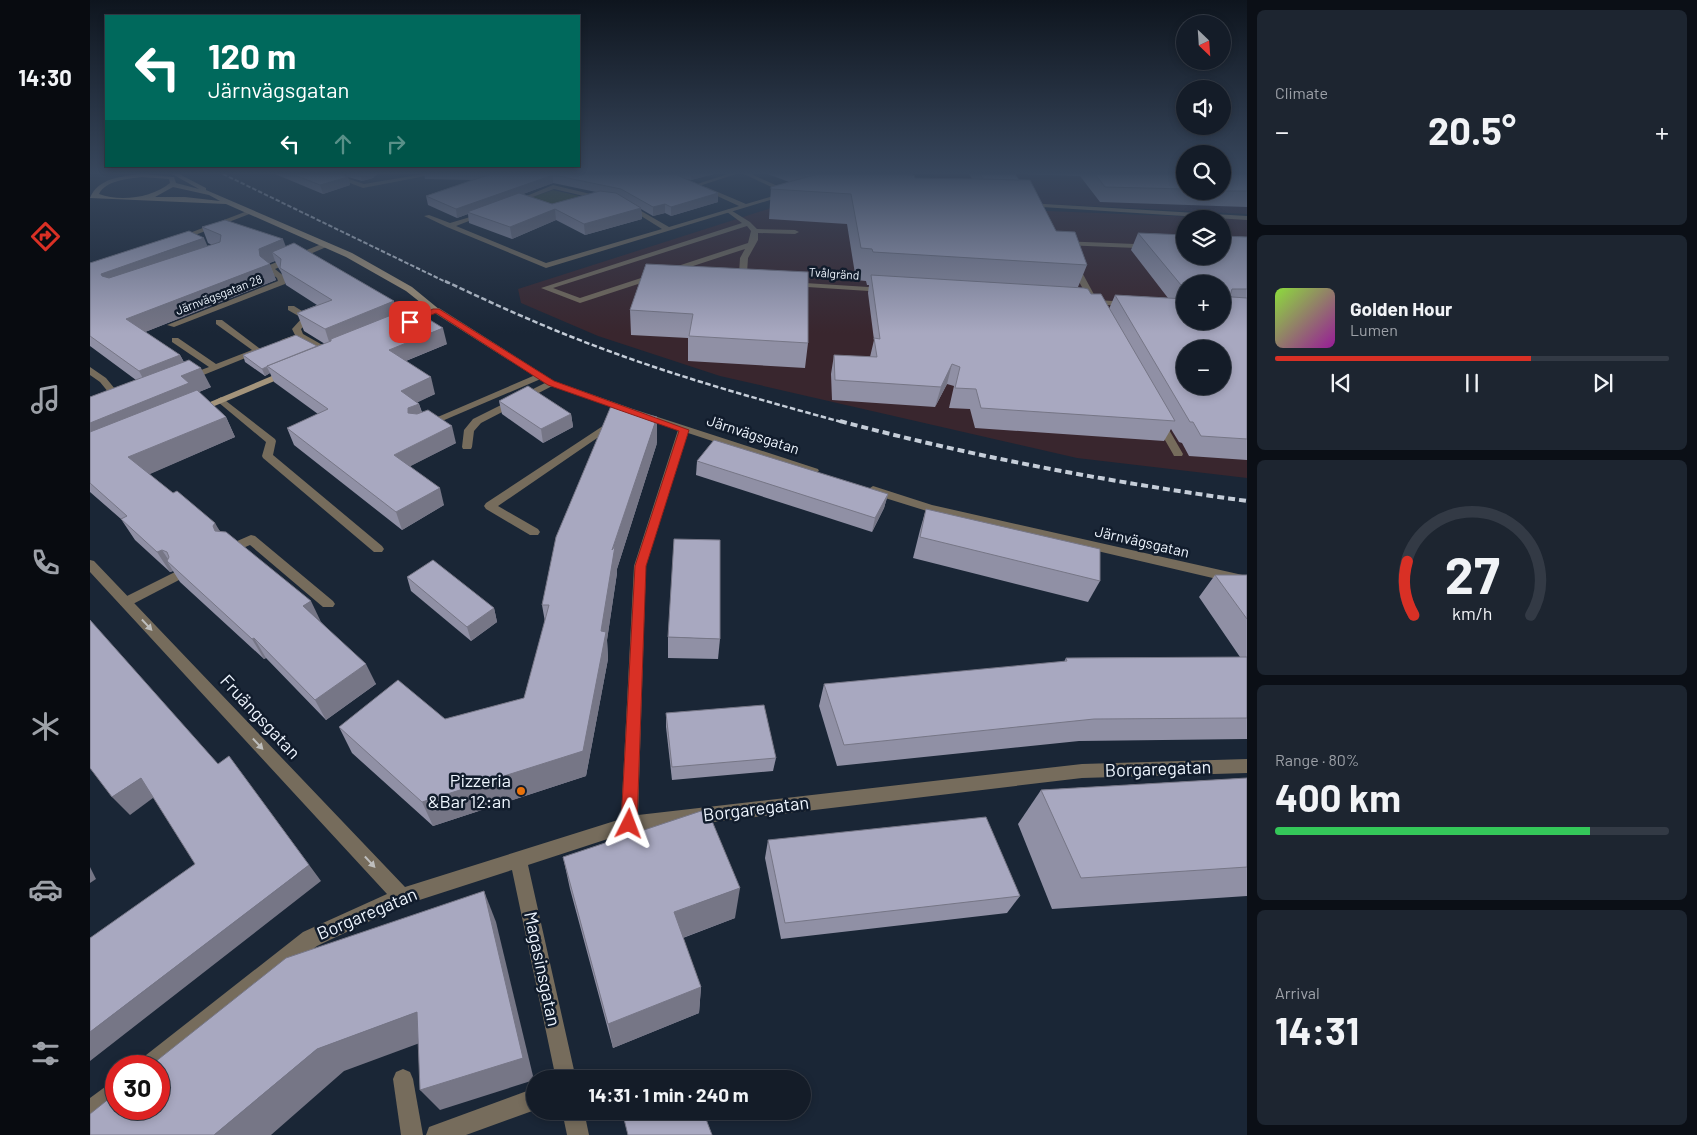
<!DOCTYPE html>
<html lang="en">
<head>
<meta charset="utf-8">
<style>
  body { margin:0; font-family:Barlow,sans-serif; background:#1d2530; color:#f1f3f6; height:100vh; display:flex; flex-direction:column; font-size:19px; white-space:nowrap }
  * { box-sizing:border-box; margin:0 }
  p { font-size:16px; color:#9da1a8 }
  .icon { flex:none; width:28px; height:28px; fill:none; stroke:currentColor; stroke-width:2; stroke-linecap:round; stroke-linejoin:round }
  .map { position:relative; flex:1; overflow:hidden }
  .drawer { display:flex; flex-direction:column; gap:10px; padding:10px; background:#0b0f16; width:450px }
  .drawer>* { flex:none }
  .banner { position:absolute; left:15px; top:15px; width:475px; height:152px; border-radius:0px; box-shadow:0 2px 8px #0003,0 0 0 1px #333a45; background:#00695c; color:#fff; overflow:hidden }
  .needle { width:32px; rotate:155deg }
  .fabs { position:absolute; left:1086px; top:15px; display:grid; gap:10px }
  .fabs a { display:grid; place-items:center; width:55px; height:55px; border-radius:50%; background:#141c28; box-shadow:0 2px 8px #0003,0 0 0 1px #333a45; font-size:25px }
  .speed { position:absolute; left:15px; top:1055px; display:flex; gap:10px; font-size:25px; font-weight:700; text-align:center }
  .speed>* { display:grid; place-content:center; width:65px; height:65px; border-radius:50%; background:#141c28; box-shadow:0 2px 8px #0003,0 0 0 1px #333a45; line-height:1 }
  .speed .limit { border:8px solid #d22; background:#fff; color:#111 }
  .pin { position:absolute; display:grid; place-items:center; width:42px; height:42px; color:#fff; margin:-21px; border-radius:10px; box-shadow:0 2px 8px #0006 }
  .me { position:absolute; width:55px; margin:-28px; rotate:3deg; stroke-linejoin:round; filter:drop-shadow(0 0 4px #0008) }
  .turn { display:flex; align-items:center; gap:18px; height:105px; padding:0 20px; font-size:22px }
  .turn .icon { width:65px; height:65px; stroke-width:2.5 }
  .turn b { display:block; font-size:35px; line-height:42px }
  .lanes { display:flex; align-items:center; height:48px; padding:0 20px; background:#0003; justify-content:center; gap:25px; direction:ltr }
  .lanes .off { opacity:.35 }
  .big { font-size:38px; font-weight:700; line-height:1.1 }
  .drawer .tile { flex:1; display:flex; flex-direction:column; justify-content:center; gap:8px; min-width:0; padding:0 18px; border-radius:8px; background:#1d2530 }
  .drawer .dial { align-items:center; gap:0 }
  .dial svg { height:130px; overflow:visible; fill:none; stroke:#333a45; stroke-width:7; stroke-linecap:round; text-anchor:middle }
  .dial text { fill:#f1f3f6; stroke:none }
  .song { display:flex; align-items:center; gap:15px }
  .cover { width:60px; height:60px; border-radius:8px; background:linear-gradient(135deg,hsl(90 70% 55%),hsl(300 70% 35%)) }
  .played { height:5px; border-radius:2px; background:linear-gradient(90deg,#d93025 65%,#333a45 65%) }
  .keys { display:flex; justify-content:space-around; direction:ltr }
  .heat { display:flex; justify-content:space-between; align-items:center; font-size:28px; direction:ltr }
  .charge { height:8px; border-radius:4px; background:linear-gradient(90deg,#34c759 80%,#333a45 0) }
  .trip { position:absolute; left:436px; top:1070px; width:285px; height:50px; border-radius:25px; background:#141c28; box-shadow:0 2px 8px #0003,0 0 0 1px #333a45; font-weight:700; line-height:50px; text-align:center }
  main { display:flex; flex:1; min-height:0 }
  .tab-bar { display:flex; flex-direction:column; width:90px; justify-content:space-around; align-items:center; background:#080b10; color:#9da1a8 }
  .tab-bar .icon { width:35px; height:35px }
  .tab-bar .selected { color:#d93025 }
  .tab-bar b { font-size:22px; color:#f1f3f6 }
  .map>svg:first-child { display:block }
  .commercial { fill:#322838 }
  .industrial { fill:#39262e; fill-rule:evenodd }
  .green { fill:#394825 }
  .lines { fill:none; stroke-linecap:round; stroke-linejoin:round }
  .lane { fill:#766c5c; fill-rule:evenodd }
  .street { fill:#766c5c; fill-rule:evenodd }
  .secondary { fill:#a4947b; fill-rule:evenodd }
  .rail-far2 { stroke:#c5cdd8; stroke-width:2; stroke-dasharray:4.5 2; stroke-linecap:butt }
  .rail-far1 { stroke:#c5cdd8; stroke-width:2.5; stroke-dasharray:5.5 2.5; stroke-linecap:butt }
  .rail { stroke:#c5cdd8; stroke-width:4; stroke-dasharray:7 4; stroke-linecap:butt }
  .wall { fill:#9090a5; fill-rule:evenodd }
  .shaded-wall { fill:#767686 }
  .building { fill:#a8a8c0; stroke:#767686; fill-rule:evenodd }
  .oneway { fill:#bebebd }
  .route { fill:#d93025; stroke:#8d1f18 }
  .food-dot { fill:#e8710a; stroke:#111c2c; stroke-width:2 }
  .labels { text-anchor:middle; stroke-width:5; stroke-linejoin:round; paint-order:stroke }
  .far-street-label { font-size:12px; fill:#eef5fe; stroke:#111c2c }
  .street-label { font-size:15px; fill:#eef5fe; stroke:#111c2c }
  .near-street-label { font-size:18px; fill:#eef5fe; stroke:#111c2c }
  .near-poi-label { font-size:18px; fill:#eef5fe; stroke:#111c2c; text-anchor:end }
</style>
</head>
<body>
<main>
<nav class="tab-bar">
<b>14:30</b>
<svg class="icon selected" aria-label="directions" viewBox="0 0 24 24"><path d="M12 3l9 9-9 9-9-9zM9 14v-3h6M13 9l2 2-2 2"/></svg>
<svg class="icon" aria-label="music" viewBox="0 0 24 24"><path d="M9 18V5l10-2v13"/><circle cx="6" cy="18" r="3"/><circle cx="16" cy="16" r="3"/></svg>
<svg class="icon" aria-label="phone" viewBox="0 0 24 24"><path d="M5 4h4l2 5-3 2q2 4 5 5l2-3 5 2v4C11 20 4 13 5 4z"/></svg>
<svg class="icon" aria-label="climate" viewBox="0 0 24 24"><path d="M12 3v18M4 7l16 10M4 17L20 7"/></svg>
<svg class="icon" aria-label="car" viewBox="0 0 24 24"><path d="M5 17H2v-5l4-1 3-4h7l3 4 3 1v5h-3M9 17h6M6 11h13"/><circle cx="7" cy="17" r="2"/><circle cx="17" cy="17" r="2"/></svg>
<svg class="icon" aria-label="filters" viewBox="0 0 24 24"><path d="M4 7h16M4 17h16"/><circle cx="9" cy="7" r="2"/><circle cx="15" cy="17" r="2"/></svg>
</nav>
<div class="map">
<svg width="1157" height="1135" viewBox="0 0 1157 1135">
  <rect width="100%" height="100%" fill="#1a2636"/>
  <path class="commercial" d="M844,174H1095V191H1132L1157,174V214L855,199Z"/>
  <path class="industrial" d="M703,201L1157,219V478L987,458L630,376L508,336L431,303L428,289ZM1095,219H1132V256H1095ZM1095,284H1132V321H1095ZM1095,349H1132V386H1095Z"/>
  <path class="green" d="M463,190L467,191L498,198L465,208L440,198Z"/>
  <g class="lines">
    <g class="lane">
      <path d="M639,209L660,222L667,229L705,230L709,232L705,234L668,233V240L658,258L657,273L665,277V281H659L649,274L650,258L655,249L490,303L451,288L652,223L637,212L636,211ZM657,226L661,231L658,243L490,298L463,288Z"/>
      <path d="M160,210L162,211V213L100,237L103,239L102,241L89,237Z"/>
      <path d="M970,241L1095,246V250L973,245L969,243Z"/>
      <path d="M234,243L241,245L185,269L195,277V284L84,327L77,325L188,281L187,278L177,270V266Z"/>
      <path d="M981,263H987L1007,300L1038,302L1042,304L1038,306L996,304L995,302L999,300L980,265Z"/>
      <path d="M699,282L794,288L798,290L794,292L702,286H699Z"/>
      <path d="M198,306H204L220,316V320L211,329L213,334L245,352V356H239L209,339L197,344H191V340L205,335L202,329L212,318L198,310Z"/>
      <path d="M126,320H132L173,351L101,380H95V376L119,367L82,342V338H88L126,364L162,350L126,324Z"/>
      <path d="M0,367L16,378L34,400V404H28L10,382L0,375Z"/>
      <path d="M450,373L453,374V378L338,427H330L329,425Z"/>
      <path d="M461,380L466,383L464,385L391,423L384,431L382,447L381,449H373L372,447L374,430L383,419Z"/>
      <path d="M131,397L185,439L186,441L183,455L292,546L294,549L292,552H284L173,458L172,456L176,442L128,402L126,400Z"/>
      <path d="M525,418L530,421L529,423L408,506L448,529L450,532L448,535H440L396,509L394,506L396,503Z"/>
      <path d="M1069,418L1074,421L1093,454L1092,456H1084L1083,454L1064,421Z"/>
      <path d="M161,535L165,536L243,601L245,604L243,607H233L160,545L146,551H138L136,548L138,545Z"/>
      <path d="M85,572L89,574L91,577L89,580L41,605H31L29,602L31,599Z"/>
      <path d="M313,1069L320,1072L323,1079L333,1135H311L303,1079L306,1072Z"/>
      <path d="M445,1088V1110L376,1135H336L339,1127Z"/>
    </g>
    <g class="street">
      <path d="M250,174H256L253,177L274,184L334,174H346L273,188L247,178Z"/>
      <path d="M638,174H646L609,186L604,185Z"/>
      <path d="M654,174H661L703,193L456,268L357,227L334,216L339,215L360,223L397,212V214L366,226L456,263L572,229L535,206V204H539L579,227L649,206L612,189V187H616L656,204L694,193Z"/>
      <path d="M463,185L513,197L514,198L511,200L464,189L427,203L422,202Z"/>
      <path d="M938,203L1157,216V220L936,206V204Z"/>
      <path d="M343,308H349L464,381L543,409L728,469L729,471L724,474L720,473L598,433L556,566L548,815L992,764L1157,759V773L992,778L539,832L438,865L486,1079H466L422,870L314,905L227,946L69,1071V1066H48L51,1059L213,932L297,894L0,572V560L4,561L315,887L531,819L544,566L588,430L458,385L343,312Z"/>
      <path d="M783,486L842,505L1157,576V586L840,512L779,493L777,490Z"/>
      <path d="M26,1081V1104L8,1119L0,1122V1098L19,1084Z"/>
      <path d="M472,1111H494L499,1135H477Z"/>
    </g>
    <g class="secondary">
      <path d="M52,174L84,177L86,183L109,189L82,174H89L116,188V190L262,253L322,287L350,310L322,324H316V320L340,310L316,291L256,257L136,204L0,198C8,178 32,176 52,174ZM52,177L79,179L80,183C62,198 30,202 9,194C16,180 38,179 52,177ZM83,187L119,195L130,201L95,197H65Z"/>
      <path d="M196,370L199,371V375L110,412L106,413L101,410Z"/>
    </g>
    <path class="rail-far2" d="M133,174L358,283"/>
    <path class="rail-far1" d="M355,281C408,306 461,330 516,350C594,379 675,401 755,423"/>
    <path class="rail" d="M750,421C884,457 1020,482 1157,501"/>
  </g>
  <g class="wall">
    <path d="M185,174H251L256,176V174H287L283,178L272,181L258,177L260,185L233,194Z"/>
    <path d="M334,174H624L601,180L592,178L628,193V202L581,216L575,213L563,216L551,209L552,219L495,235L466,220L422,239L379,223L378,214L367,218L338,205L336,196L382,180L335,179ZM463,183L506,192L462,204L433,194Z"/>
    <path d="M678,174H816L825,178L882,179L879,174H925L929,180L966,231L997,265L988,287L1001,294L1019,309L1025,295L1078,298L1041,250L1048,233L1157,237V460L1099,456L1092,443L1089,442L1081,429L1074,441L885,428L880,409L859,408L864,386L857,384L845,407L742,400L741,374L744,355L780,357L784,340L778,293L779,285H777L776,281L766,280L757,224L679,219L681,187L699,182ZM1095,284H1132L1095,321Z"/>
    <path d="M933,174H1095V191H1132V174H1157V207L1010,202L990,176Z"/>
    <path d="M112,227L196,246L307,313L357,344L316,361L345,394L327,402L329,404L332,412L366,443L320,466L354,505L312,530L204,445L197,428L228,414L184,382L180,373L175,376L155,362L153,355L227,346L235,344L214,331L207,313L227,305L196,285L191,272L189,269L185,261L179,263L186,280L55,332L90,355L94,362L121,387L109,392L136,417L145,437L59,474L130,531L231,622L286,684L236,720L176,658L174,659L90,582L83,571L80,572L45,540L31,519L0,492V397L46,380L0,346V263L118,246L122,245L118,243Z"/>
    <path d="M556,264L718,343L715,368L598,361V338L541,335L540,310Z"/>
    <path d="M409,401L481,414L483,427L453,443L412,414Z"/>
    <path d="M567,443L527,569V573L517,640L518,659L496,776L343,826L262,753L249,727L355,719L434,698L455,622L452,605Z"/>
    <path d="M607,461L798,494L794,508L782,532L606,475Z"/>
    <path d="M836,509L1010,581L998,602L823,558L830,530Z"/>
    <path d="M1125,575H1157V739L989,741L747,766L729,706L734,684L974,662L976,658L1150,657L1109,597Z"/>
    <path d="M317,577L404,608L407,622L381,641L321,591Z"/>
    <path d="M578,637L630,639L628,659L578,658Z"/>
    <path d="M576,713L686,758L683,771L582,780L576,727Z"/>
    <path d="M1157,778V896L962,909L928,824L951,790Z"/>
    <path d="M678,840L930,896L917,913L691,939L675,858Z"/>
    <path d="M473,857L645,918L593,938L611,987L609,1013L523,1048L480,889Z"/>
  </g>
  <g class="shaded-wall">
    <path d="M270,174H287L283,178L272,181Z"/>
    <path d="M601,174H624L601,180Z"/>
    <path d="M463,175V183L381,213L377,212L378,214L367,218L366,209Z"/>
    <path d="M258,177L260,185L233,194L230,185Z"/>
    <path d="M628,193V202L581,216V207Z"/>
    <path d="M575,204V213L563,216V207Z"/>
    <path d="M551,208L552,219L495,235L494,224Z"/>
    <path d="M465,209L466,220L422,239L420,227Z"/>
    <path d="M114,238L121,254L19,290L11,274Z"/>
    <path d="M193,239L199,255L182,252L185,261L175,265L180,264L186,280L45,336L36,319L170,256L169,249Z"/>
    <path d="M304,301L309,320L241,348L235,329Z"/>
    <path d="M353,328L357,344L303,366L299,350Z"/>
    <path d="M90,355L99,372L111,368L121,387L104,394L0,448V423L58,388L49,371Z"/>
    <path d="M862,364L857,384L845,407L851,387Z"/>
    <path d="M177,367L180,373L175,376L172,369Z"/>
    <path d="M341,377L345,394L316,408L311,391Z"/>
    <path d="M329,404L334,420L318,413V408Z"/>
    <path d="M481,414L483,427L453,443L451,429Z"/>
    <path d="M136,417L145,437L51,478L38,457Z"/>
    <path d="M567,417V443L527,569V573L517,640L518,659L496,776L343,826L332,802L511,631L522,550Z"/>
    <path d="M362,426L366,443L309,472L304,455Z"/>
    <path d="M350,488L354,505L312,530L306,512Z"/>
    <path d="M798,494L794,508L782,532L785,518Z"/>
    <path d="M125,523L137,543L125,531L123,526Z"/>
    <path d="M72,550L84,568L77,561L83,571L80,572L67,552Z"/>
    <path d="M221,601L231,622L213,606Z"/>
    <path d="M404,608L407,622L381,641L377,627Z"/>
    <path d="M164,638L176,658L174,659L162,639Z"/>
    <path d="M276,664L286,684L236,720L225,700Z"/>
    <path d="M139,756L231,881L0,1061V1032L219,865Z"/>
    <path d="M51,778L67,795L40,815L22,797Z"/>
    <path d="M0,867L6,879L0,883Z"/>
    <path d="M650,888L645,918L584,941V912Z"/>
    <path d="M394,891L406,922L444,1080L350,1110L330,1090Z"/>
    <path d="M611,987L609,1013L523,1048L518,1024Z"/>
    <path d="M327,1012L346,1037L254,1071L181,1135H124L227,1049Z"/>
  </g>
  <g class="building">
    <path d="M202,174H251L258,177L230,185Z"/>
    <path d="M401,174H584L589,175H587L628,193L581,207L575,204L563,207L531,189L463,175L366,209L336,196Z"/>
    <path d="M709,174H728L717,177Z"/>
    <path d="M728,174H807L824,175L825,178L940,180L966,231L985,232L997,265L783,252L782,249L771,248L761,194L681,189V187Z"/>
    <path d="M890,174H925L929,180L893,179Z"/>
    <path d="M1005,174H1095V189L1015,187Z"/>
    <rect x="1132" y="174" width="25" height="17"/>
    <path d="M510,191L526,193L551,208L494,224L465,209L420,227L377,212L429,193L462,204Z"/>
    <path d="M135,220L193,239L169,249L170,256L180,264L36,319L90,355L49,371L0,336V263L99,231L114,238L11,274L12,276L19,278L130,242L131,235L112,227Z"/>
    <path d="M1048,233L1095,235V256H1132V236L1157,237V289H1142L1140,296L1142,297L1157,298V439L1111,436L1103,422H1100L1025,295L1095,299V321H1132V284H1095V285H1091ZM1095,349H1132V386H1095Z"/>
    <path d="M204,243L304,301L235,329L207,313L242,300L190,268L191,259L182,252Z"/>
    <path d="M556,264L718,272V343L599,336L603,314L540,310Z"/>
    <path d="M781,275L994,288L998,289L1001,294H1011L1085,421L891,408L886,389L865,388L870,367L862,364L851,387L745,380L744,355L787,357L784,338L790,339Z"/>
    <path d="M314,310L326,316L330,314L353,328L299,350L341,377L311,391L329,404L318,408V413L327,414L338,410L362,426L304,455L350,488L306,512L197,428L238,409L177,366L241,341V339Z"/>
    <path d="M206,335L227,346L177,366H178L172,369L153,355Z"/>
    <path d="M99,360L111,368L91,376L99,383L0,423V397Z"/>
    <path d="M438,386L481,414L451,429L409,401Z"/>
    <path d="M107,390L136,417L38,457L83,493L87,491L125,523L123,526L125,531L136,532L221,601L213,606L276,664L225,700L164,638L162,639L77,561L79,557L77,552L72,550L67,552L31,519L37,516L0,483V432Z"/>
    <path d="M521,406L567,417L522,550L525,546L511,631L516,632L493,751L332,802L249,727L308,680L355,719L434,698L459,605H452L466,537Z"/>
    <path d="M624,440L798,494L785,518L607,461Z"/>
    <path d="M836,509L1010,549V581L830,537Z"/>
    <path d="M584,539L630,540V639L578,637Z"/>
    <path d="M343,560L404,608L377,627L317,577Z"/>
    <path d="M1125,575H1157V619Z"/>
    <path d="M0,620L128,764L139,756L219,865L0,1032V938L105,864L51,778L22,797L0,768Z"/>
    <path d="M1157,657V718L1004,719L754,745L734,684L977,661L976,658Z"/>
    <path d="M674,705L686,758L582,767L576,713Z"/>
    <path d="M1157,778V867L991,878L951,790Z"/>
    <path d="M617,809L650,888L584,912L611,987L518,1024L473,857Z"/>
    <path d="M896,817L930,896L695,923L678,840Z"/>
    <path d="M394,891L433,1058L330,1090L327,1012L227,1049L124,1135H0V1114L26,1093V1109H69V1066H60L196,958Z"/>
    <path d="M600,1073L602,1079H587Z"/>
    <path d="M532,1111H613L622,1135H538Z"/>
  </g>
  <defs><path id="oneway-solid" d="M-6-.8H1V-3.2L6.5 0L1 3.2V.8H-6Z" transform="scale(1.25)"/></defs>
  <g class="oneway">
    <use href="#oneway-solid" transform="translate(57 625) rotate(47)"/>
    <use href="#oneway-solid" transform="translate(168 744) rotate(47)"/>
    <use href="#oneway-solid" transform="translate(280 862) rotate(47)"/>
  </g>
  <linearGradient id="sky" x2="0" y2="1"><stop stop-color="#0e151e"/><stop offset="0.52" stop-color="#38475d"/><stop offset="1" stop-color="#38475d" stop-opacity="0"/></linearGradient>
  <rect width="1157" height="333" fill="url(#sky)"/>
  <path class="route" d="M343,309H349L464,381L599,430L556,566L547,824L544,829L539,831L534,829L531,824L545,566L589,431L458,385L346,313L323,323L316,322Z"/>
  <circle class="food-dot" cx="431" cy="791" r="5"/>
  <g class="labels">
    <g class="far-street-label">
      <text transform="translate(744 274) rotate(4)" y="4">Tvålgränd</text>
      <text transform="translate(129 295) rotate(-21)" y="4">Järnvägsgatan 28</text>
    </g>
    <g class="street-label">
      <text transform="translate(663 435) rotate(18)" y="5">Järnvägsgatan</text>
      <text transform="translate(1052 542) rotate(13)" y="5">Järnvägsgatan</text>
    </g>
    <g class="near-street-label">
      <text transform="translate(170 717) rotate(47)" y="6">Fruängsgatan</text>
      <text transform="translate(1068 769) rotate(-2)" y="6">Borgaregatan</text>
      <text transform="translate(666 809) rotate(-7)" y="6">Borgaregatan</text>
      <text transform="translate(277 914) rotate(-23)" y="6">Borgaregatan</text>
      <text transform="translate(452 969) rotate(78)" y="6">Magasinsgatan</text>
    </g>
    <g class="near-poi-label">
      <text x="421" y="787">Pizzeria<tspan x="421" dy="21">&amp;Bar 12:an</tspan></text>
    </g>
  </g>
</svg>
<div class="fabs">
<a><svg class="needle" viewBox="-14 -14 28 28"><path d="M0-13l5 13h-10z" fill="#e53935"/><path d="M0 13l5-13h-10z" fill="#9da1a8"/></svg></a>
<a><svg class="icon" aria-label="sound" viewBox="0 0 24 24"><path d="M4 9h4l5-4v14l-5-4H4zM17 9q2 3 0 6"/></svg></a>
<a><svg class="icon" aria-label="search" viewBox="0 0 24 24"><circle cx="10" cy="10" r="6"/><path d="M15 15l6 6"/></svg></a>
<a><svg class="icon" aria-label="layers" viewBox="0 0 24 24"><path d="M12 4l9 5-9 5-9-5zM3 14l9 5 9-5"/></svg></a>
<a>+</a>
<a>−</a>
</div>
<div class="speed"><div class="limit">30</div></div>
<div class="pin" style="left:320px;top:322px;background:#d93025"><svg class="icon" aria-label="arrive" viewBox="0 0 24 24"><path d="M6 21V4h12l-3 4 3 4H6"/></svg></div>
<svg class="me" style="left:539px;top:824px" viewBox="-20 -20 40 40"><path d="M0-17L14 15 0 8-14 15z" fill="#d93025" stroke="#fff" stroke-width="4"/></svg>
<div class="trip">14:31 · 1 min · 240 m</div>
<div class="banner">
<div class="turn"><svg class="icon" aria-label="left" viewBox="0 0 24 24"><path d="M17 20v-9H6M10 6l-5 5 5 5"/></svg><div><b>120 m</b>Järnvägsgatan</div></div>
<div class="lanes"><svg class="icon" aria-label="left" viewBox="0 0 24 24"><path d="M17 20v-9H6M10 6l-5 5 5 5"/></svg><svg class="icon off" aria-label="ahead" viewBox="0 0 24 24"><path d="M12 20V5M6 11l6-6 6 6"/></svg><svg class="icon off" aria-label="right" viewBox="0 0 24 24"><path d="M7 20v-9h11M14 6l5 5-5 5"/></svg></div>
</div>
</div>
<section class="drawer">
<div class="tile"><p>Climate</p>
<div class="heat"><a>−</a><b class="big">20.5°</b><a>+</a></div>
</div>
<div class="tile">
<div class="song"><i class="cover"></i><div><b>Golden Hour</b><p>Lumen</p></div></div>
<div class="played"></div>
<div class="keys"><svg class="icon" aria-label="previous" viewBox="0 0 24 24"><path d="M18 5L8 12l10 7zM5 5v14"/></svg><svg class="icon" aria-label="pause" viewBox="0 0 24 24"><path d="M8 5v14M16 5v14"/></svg><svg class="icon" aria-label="next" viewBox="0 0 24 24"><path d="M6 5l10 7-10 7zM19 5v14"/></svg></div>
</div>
<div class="tile dial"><svg viewBox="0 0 100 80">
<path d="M14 69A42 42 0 1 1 86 69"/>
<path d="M14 69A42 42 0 0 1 10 36" stroke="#d93025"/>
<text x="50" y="56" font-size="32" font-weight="700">27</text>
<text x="50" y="72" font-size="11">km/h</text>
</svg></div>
<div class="tile"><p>Range · 80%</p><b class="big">400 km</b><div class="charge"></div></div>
<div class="tile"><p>Arrival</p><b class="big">14:31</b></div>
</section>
</main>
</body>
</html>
